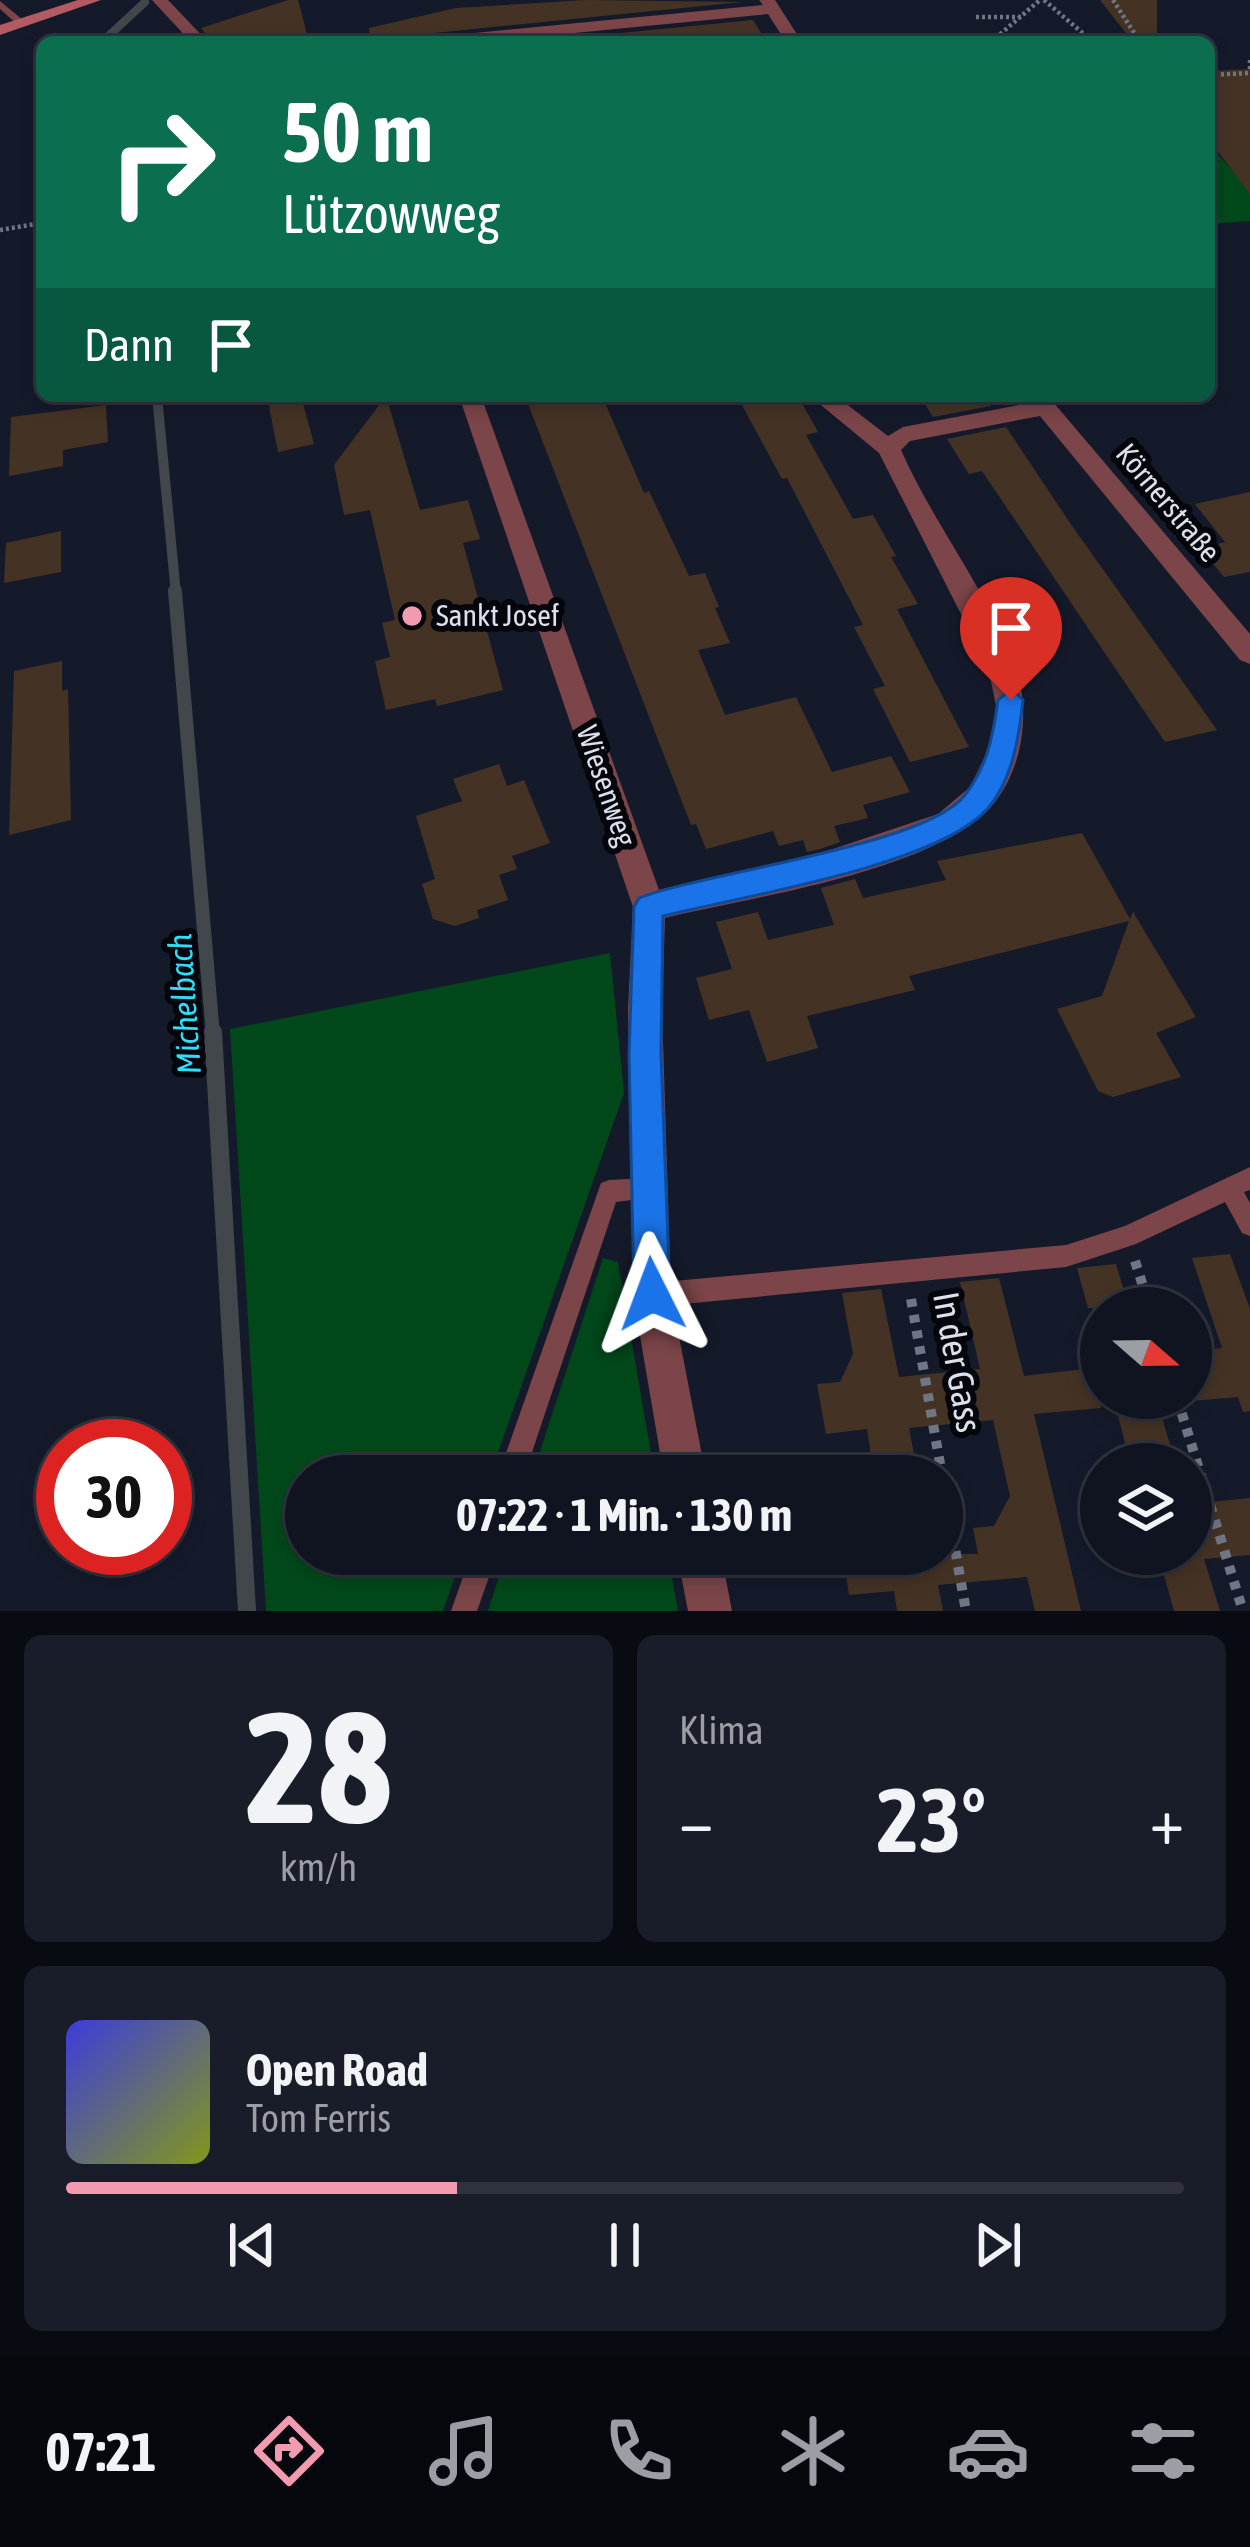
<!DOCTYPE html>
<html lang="de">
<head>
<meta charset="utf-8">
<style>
  body { margin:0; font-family:"Asap Condensed",sans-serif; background:#191d29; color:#f1f3f6; height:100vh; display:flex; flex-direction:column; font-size:45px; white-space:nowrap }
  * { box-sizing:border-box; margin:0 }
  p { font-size:39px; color:#9c9ea5 }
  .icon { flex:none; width:66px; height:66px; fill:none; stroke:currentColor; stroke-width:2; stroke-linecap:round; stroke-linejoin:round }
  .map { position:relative; height:1611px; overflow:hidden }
  .details { display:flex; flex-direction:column; gap:24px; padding:24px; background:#090b12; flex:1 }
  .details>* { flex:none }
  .guide { position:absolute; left:36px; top:36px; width:1179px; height:366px; border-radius:18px; box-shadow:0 6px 18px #0003,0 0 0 3px #30333e; background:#0b6e4f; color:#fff; overflow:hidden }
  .needle { width:78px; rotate:110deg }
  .controls { position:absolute; left:1080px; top:1287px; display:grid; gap:24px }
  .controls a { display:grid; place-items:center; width:132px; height:132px; border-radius:50%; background:#101420; box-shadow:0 6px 18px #0003,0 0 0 3px #30333e; font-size:60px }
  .speed { position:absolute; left:36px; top:1419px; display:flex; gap:24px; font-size:60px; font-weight:700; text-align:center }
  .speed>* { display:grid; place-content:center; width:156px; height:156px; border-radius:50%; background:#101420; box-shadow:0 6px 18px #0003,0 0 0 3px #30333e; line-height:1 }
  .speed .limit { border:18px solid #d22; background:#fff; color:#111 }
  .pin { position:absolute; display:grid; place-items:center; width:102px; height:102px; color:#fff; margin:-123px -51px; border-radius:50% 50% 50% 0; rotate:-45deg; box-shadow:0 0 12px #0007 }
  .pin .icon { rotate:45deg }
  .me { position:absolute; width:132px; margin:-66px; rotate:357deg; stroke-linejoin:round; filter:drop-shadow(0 0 9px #0008) }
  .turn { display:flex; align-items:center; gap:42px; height:252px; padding:0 48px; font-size:54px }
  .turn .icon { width:156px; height:156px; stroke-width:2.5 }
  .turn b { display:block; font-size:84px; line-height:102px }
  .then { display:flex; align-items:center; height:114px; padding:0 48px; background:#0003; gap:24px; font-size:45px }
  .big { font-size:90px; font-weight:700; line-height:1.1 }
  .details .widget { flex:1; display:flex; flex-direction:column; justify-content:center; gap:18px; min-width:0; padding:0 42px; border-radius:18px; background:#191d29 }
  .details .dial { align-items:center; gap:0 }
  .dial b { font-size:156px; line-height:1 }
  .song { display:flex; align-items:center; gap:36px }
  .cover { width:144px; height:144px; border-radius:18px; background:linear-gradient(135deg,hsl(240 70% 55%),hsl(70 70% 35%)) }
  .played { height:12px; border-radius:6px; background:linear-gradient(90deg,#f29aaf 35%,#30333e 35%) }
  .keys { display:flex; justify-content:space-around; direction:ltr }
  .heat { display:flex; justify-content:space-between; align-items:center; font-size:66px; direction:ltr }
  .details .tiles { flex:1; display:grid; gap:24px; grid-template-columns:1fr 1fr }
  .widget:last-child { grid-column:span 2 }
  .trip { position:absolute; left:285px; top:1455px; width:678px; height:120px; border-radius:60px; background:#101420; box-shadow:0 6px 18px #0003,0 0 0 3px #30333e; font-weight:700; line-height:120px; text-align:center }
  .tabs { display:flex; height:192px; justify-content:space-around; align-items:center; background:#06080d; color:#9c9ea5 }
  .tabs .icon { width:84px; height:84px }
  .tabs .current { color:#f29aaf }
  .tabs b { font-size:54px; color:#f1f3f6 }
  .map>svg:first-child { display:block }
  .green { fill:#00481a }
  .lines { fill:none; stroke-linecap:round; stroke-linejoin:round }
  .stream-far3 { stroke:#42474c; stroke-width:8 }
  .stream-far2 { stroke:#42474c; stroke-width:10 }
  .stream-far1 { stroke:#42474c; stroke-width:14 }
  .stream { stroke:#42474c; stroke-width:18 }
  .building { fill:#443325 }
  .path-far1 { stroke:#717685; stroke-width:4.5; stroke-dasharray:3 3; stroke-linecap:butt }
  .path { stroke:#717685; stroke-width:10; stroke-dasharray:8 8; stroke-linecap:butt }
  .lane { fill:#7b4549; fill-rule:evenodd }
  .street { fill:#7b4549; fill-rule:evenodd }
  .secondary { fill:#b25b62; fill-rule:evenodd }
  .route { fill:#1a73e8; stroke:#114b97; stroke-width:3 }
  .poi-dot { fill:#f29aaf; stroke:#04060c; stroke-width:4.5 }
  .labels { text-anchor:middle; stroke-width:12; stroke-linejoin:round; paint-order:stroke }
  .street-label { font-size:30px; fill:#dce0ec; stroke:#04060c }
  .poi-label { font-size:30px; fill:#dce0ec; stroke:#04060c; text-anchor:start }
  .water-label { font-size:33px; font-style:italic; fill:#30ddf9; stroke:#04060c }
  .near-street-label { font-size:36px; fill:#dce0ec; stroke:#04060c }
</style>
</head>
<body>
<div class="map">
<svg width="1250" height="1611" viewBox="0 0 1250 1611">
  <rect width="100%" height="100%" fill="#151a2b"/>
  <g class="green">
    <path d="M1209,145L1232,170L1250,169V221L1209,224Z"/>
    <path d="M610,953L624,1093L490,1476H306V1554H463L443,1611H266L230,1029Z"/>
    <path d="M603,1258L618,1262L655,1476H532Z"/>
    <path d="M506,1554H668L678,1611H488Z"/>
  </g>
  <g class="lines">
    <path class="stream-far3" d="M102,42L145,2"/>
    <path class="stream-far2" d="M157,396L176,594"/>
    <path class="stream-far1" d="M175,591L213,1035"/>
    <path class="stream" d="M213,1032L247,1611"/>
  </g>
  <g class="building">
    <path d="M288,0H298L307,34L285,42H212L201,28Z"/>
    <path d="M586,0L742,2L434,33L422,42H370L369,28L456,8Z"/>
    <path d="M1100,0H1157V42H1133Z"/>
    <path d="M753,20L761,33L675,42H529Z"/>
    <path d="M1250,69V194L1209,140V71Z"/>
    <path d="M267,396H301L314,444L278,452Z"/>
    <path d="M386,396L420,510L468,500L480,539L463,543L503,690L437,706L435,699L386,710L375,661L390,657L382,623L395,620L370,510L344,515L334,465Z"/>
    <path d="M525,396H602L644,493L649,491L689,576L705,573L719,607L715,608L730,643L698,650L725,715L796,697L832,772L891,756L910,792L863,805L868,818L834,826L840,842L820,849L807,852L803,840L779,846L773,831L706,849L696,824L691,825Z"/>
    <path d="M737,396H798L818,432L806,435L853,519L873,515L896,556L891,557L918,604L897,609L969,747L910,762L873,689L885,686L854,627L863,625L787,478L782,479Z"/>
    <path d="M920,396H985L991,406L933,417Z"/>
    <path d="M106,405L108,442L63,450V466L9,476L11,417Z"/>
    <path d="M1006,427L1070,523L1217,730L1165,742L982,471L969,474L947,439Z"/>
    <path d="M1250,492V572L1224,577L1200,548L1225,542L1195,504Z"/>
    <path d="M61,531V572L4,583L6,543Z"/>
    <path d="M62,661V691L68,689L71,820L9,835L14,671Z"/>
    <path d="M499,764L507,786L524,780L550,843L512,856L517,869L499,875L508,900L477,910L479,918L455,926L433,919L422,884L435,879L416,816L462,801L453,779Z"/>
    <path d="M1082,833L1130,919L1133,912L1196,1017L1156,1033L1181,1077L1113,1097L1098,1091L1057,1009L1102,996L1129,921L909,976L915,990L807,1016L818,1048L767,1062L749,1010L709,1020L696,978L732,969L716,922L758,912L768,940L834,925L821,888L855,879L863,898L946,880L937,861Z"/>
    <path d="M1230,1254L1250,1309V1411L1243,1412L1238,1397L1191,1401V1351L1222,1348L1192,1258Z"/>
    <path d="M1116,1264L1129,1308H1088L1077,1268Z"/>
    <path d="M999,1278L1024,1376L1101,1367V1408L1034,1414L1081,1611H1035L1027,1577L938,1585L943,1611H897L894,1591L849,1595L843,1554H978L973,1528L994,1526L1010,1496L993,1420L909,1428L918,1476H874L867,1429L826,1434L817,1384L840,1382L853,1354L842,1293L881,1289L899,1377L980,1369L960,1282Z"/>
    <path d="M1113,1398H1156L1176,1464H1131Z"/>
    <path d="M1250,1498V1555L1204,1559L1220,1611H1174L1158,1554H1191V1504Z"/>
  </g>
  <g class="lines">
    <g class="path-far1">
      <path d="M1044,0L1093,42"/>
      <path d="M1113,0L1140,42"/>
      <path d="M976,17H1022"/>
      <path d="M991,42L1040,0"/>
      <path d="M1250,60V70"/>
      <path d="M1209,75L1250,73"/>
      <path d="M0,230L42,223"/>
    </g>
    <g class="path">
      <path d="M1135,1261L1150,1308"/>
      <path d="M911,1299L966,1611"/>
      <path d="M1177,1398L1243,1611"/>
    </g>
    <g class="lane">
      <path d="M0,1L24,21V25H18L0,9Z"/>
      <path d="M1250,1167V1190L1244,1192L1250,1203V1236L1242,1233L1225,1202L1136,1244L1066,1267L652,1307L644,1303L640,1295L644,1287L652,1283L1066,1245L1125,1226Z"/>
      <path d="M647,1178L655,1181L658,1189L655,1197L616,1202L524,1476H498L601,1183L609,1180Z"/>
      <path d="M471,1554H497L477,1611H451Z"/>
    </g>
    <g class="street">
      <path d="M152,0H168L208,42H191Z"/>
      <path d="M759,0H775L802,42H786L768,14L483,42H426L434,37L763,5Z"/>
      <path d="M459,396H481L659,890L821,853L938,814L970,787L993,740L997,710L988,667L879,453L810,396H836L888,436L903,427L1030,403L1025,396H1048L1250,634V664L1240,660L1040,416L910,441L901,450C934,525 989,592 1016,669C1033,718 1020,787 977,820C906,875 753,897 665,918L662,1009L671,1295L706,1476H664L633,1295L628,1009L633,907Z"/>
      <path d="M677,1554H721L732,1611H688Z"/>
    </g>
    <path class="secondary" d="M78,0H101L0,35V25Z"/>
  </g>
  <path class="route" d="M1011,689L1023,700C1019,739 1011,790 979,817C919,868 744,896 663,916L661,1054L670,1294L665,1307L652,1312L640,1307L634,1294L629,1054L634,907L639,898C709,871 926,846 965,795C988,765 993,736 998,700Z"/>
  <circle class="poi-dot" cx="412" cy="616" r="12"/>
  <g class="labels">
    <g class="street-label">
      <text transform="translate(1168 503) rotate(50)" y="10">Körnerstraße</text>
      <text transform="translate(606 786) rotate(71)" y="10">Wiesenweg</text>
    </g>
    <g class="poi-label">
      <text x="436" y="626">Sankt Josef</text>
    </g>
    <g class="water-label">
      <text transform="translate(184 1004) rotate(-94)" y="12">Michelbach</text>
    </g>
    <g class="near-street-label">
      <text transform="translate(958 1362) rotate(80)" y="13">In der Gass</text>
    </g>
  </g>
</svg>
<div class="controls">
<a><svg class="needle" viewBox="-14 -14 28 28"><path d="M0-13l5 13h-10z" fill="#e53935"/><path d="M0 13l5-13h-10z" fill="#9c9ea5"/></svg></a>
<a><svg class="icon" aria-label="layers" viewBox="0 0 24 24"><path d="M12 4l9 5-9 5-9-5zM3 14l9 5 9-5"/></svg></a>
</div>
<div class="speed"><div class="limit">30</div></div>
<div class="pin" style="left:1011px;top:700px;background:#d93025"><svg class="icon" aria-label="arrive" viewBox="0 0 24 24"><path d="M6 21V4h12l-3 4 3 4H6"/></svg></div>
<svg class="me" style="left:652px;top:1294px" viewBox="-20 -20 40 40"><path d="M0-17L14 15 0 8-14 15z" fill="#1a73e8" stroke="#fff" stroke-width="4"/></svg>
<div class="trip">07:22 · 1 Min. · 130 m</div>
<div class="guide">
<div class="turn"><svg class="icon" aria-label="right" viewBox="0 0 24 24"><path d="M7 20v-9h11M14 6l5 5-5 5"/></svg><div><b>50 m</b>Lützowweg</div></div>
<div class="then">Dann<svg class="icon" aria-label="arrive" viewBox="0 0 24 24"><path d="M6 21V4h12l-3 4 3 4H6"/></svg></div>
</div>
</div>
<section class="details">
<div class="tiles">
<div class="widget dial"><b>28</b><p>km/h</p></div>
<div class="widget"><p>Klima</p>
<div class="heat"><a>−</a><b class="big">23°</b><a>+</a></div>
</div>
<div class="widget">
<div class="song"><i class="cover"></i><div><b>Open Road</b><p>Tom Ferris</p></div></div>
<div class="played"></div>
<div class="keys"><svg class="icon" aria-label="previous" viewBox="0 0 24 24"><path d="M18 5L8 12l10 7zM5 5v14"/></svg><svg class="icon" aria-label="pause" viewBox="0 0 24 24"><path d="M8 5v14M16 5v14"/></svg><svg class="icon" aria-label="next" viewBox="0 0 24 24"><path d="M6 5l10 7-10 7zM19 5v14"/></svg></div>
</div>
</div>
</section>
<nav class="tabs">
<b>07:21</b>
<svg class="icon current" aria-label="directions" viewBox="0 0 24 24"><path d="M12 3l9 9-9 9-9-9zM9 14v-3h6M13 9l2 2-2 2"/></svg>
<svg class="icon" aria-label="music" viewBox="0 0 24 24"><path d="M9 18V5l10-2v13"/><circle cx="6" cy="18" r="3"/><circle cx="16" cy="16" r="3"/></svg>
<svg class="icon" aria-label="phone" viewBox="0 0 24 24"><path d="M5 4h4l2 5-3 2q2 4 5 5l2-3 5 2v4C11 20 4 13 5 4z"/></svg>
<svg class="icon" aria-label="climate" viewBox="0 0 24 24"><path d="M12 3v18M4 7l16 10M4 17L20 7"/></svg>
<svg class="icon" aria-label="car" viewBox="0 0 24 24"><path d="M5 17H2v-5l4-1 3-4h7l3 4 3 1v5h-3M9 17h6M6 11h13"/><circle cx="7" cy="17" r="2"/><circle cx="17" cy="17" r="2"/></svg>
<svg class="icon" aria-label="filters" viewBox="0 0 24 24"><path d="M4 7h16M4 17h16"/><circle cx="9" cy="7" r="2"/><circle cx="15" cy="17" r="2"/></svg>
</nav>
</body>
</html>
